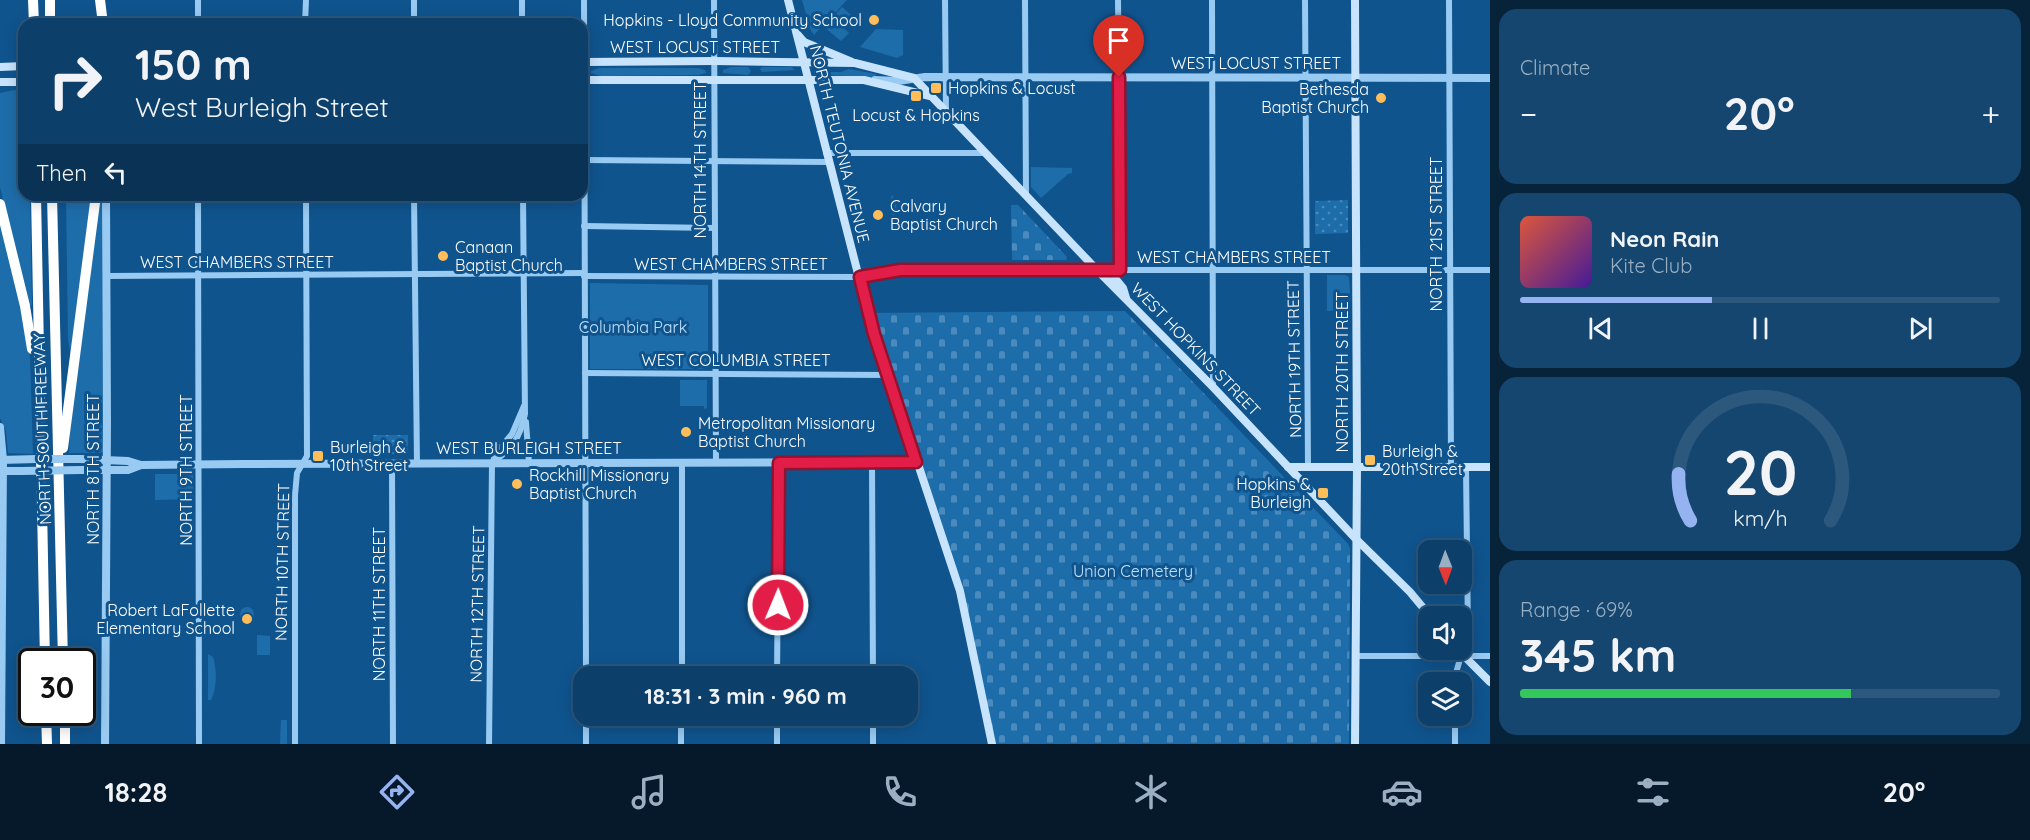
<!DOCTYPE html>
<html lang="en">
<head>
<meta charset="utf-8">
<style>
  body { margin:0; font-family:Quicksand,sans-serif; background:#154670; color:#f1f3f6; height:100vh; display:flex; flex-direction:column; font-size:22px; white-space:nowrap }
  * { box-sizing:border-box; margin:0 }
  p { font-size:20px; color:#9aafc1 }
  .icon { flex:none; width:33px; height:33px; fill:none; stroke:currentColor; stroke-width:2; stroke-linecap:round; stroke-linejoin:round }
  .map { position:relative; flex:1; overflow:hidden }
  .sheet { display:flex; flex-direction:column; gap:9px; padding:9px; background:#07233a; width:540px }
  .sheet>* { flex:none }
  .guide { position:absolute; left:18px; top:18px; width:570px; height:183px; border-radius:18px; box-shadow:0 3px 15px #0003,0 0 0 2px #2c587e; background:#0c3f6a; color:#f1f3f6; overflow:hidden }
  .needle { width:39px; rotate:179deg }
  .fabs { position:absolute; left:1418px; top:540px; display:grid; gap:12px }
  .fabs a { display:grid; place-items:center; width:54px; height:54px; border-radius:12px; background:#0c3f6a; box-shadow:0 3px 15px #0003,0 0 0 2px #2c587e; font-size:30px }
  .speed { position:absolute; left:18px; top:648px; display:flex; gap:12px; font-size:30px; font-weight:700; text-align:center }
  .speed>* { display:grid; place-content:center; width:78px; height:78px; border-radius:50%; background:#0c3f6a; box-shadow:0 3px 15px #0003,0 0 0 2px #2c587e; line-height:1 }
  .speed .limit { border:3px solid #111; border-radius:9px; background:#fff; color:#111 }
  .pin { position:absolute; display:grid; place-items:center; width:51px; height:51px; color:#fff; margin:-62px -26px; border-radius:50% 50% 50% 0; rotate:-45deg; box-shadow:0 0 6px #0007 }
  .pin .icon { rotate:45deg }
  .me { position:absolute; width:66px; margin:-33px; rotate:1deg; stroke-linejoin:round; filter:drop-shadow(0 0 4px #0008) }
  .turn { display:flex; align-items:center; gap:21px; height:126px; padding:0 18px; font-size:27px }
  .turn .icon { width:78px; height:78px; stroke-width:2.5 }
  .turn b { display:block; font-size:42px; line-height:51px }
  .then { display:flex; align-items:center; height:57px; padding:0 18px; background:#0003; gap:12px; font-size:22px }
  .big { font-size:45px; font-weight:700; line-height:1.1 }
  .sheet .tile { flex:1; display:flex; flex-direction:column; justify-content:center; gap:9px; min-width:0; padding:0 21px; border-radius:18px; background:#154670 }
  .sheet .dial { align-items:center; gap:0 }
  .dial svg { height:156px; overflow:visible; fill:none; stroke:#2c587e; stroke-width:7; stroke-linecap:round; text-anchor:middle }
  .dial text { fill:#f1f3f6; stroke:none }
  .song { display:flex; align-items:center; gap:18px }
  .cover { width:72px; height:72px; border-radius:9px; background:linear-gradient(135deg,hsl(10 70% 55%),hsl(260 70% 35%)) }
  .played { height:6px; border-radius:3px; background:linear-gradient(90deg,#95b2f1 40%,#2c587e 40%) }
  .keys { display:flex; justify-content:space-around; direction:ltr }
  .heat { display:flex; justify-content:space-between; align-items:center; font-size:33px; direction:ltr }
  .charge { height:9px; border-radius:4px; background:linear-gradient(90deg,#34c759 69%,#2c587e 0) }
  .trip { position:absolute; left:573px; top:666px; width:345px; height:60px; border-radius:18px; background:#0c3f6a; box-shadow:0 3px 15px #0003,0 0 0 2px #2c587e; font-weight:700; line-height:60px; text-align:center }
  .tabs { display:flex; height:96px; justify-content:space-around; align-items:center; background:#05192a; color:#9aafc1 }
  .tabs .icon { width:42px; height:42px }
  .tabs .selected { color:#95b2f1 }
  .tabs b { font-size:27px; color:#f1f3f6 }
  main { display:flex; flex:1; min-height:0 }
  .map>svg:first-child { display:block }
  .green { fill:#1e6dab }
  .cemetery { fill:url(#cemetery-stones) }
  .garden { fill:url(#garden-dots) }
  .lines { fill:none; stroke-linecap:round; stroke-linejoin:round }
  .minor { stroke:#98caf2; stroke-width:6 }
  .tertiary { stroke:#98caf2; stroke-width:8 }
  .secondary { stroke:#c7e4fc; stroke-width:8 }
  .motorway { stroke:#fff; stroke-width:10 }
  .tertiary-bridge { stroke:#98caf2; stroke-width:8 }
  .route-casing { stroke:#92132f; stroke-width:15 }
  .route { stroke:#e11d48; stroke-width:10 }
  .poi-dot { fill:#ffbe5a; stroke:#10548e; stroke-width:2 }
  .labels { text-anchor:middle; stroke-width:6; stroke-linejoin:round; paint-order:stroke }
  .poi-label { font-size:16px; fill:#fff; stroke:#10548e; text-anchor:start }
  .street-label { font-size:16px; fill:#fff; stroke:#10548e }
  .park-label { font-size:16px; fill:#bfe2fd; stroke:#10548e }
</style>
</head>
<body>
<main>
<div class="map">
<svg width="1490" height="744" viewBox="0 0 1490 744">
  <defs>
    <pattern id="cemetery-stones" width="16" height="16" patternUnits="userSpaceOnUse" patternTransform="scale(1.5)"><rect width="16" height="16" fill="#1e6dab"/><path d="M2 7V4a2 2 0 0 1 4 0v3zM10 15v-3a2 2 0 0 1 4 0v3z" fill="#4b8abc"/></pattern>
    <pattern id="garden-dots" width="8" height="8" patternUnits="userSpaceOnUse" patternTransform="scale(1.5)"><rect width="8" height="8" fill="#1e6dab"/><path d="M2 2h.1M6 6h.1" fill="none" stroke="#4b8abc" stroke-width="1.8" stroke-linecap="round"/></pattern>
  </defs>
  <rect width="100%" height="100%" fill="#10548e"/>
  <g class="green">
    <path d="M802,0H847L814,35L811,31Z"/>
    <path d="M842,7L851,15L843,24L834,16Z"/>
    <path d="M832,18L849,33L841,41L824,27Z"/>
    <path d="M876,29L903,30V55L897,58L860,47Z"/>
    <path d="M731,67H748L751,71L748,75L723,73V70Z"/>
    <path d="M762,67H791L795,70L762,72L760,69Z"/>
    <path d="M599,68H698L705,70L706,73L698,75L600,76L591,73V71Z"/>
    <path d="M849,69L876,74V77L822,75L818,74V72H841Z"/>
    <path d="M14,90L24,91V195H30L32,306L29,305L0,187V93Z"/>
    <path d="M1031,167L1072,168V173L1068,174L1041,198L1031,187Z"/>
    <path d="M66,195H93L71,358L68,338Z"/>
    <path d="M892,195L896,200L897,220C888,214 888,205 892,195Z"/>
    <path d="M99,199L102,200L103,452L99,453H69L71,415Z"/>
    <path d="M0,218L25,324L30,358L33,454L8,453L6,431L0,418Z"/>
    <path d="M1327,275H1345L1349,277L1351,310L1327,311Z"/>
    <path d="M590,283L708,285V369H590Z"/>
    <path d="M680,380H707V408L704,409V406H680Z"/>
    <path d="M155,474H193V499L155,500Z"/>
    <circle cx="247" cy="614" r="7"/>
    <path d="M257,635L270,636V655H257Z"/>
    <path d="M208,654L213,657C217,670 217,688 211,700H208Z"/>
    <path d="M281,720H287V744H280Z"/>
  </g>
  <g class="cemetery">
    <path d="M1011,205H1018L1067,257L1066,260H1012Z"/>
    <path d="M1125,311L1348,544L1350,549L1349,744H992L969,632L868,313Z"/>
  </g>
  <g class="garden">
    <path d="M1348,200V233L1315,234V201Z"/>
    <rect x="373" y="435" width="35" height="19"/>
  </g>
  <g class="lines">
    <g class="minor">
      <path d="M198,0V24"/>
      <path d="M414,0V24"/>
      <path d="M522,0V24"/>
      <path d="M584,0L586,676"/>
      <path d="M714,0L716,463"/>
      <path d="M945,0L946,111"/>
      <path d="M1025,0L1026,195"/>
      <path d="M1118,0L1121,270"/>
      <path d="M1212,0L1213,387"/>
      <path d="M1305,0L1308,466"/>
      <path d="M1449,0L1451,467"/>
      <path d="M305,24L306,0"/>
      <path d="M826,153H985"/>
      <path d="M584,160L828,162"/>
      <path d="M198,195L199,744"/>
      <path d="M414,195L417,464"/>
      <path d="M584,226L714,228"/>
      <path d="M1097,270H1490"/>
      <path d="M107,276L583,273"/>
      <path d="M584,276L860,277"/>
      <path d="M585,373L887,375"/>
      <path d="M526,422L529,463"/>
      <path d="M492,463C512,448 520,439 525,414L523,195"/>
      <path d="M872,463L873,676"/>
      <path d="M392,464L393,744"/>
      <path d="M1355,656H1490"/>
      <path d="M682,676V463"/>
      <path d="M777,676L779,463"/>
      <path d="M1455,682C1456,663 1464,654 1468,635L1466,467"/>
      <path d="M586,716V744"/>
      <path d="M873,716V744"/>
      <path d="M295,744V495L297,473L307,456L306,195"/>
      <path d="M489,744L492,464L496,453L512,434L524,406"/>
      <path d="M681,744V716"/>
      <path d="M777,744V716"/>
      <path d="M1455,744V716"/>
    </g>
    <g class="tertiary">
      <path d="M875,80L898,81L925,77L1490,78"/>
      <path d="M860,277L900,270H1097"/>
      <path d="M0,427L3,460L1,744"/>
      <path d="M80,459L128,461L141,465"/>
      <path d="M0,460L37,459"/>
      <path d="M81,470H128L141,465L243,464L916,462"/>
      <path d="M0,471H21"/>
      <path d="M105,744L107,423L106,195"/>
    </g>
    <g class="secondary">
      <path d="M788,0L868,313L960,591L992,744"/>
      <path d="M1355,0L1357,467L1355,744"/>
      <path d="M797,34L804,42L852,62"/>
      <path d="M582,62L714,61L855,63L914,78L1097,270L1213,387L1356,539L1410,592L1430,616"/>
      <path d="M0,67L24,66"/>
      <path d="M582,80H864L930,96"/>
      <path d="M0,82H24"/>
      <path d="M1121,270L1115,273L1114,277L1123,288L1126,298"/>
      <path d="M1288,467H1490"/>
      <path d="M1458,650L1490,682"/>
    </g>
    <g class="motorway">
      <path d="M33,0L34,24"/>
      <path d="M50,0V24"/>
      <path d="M100,0L103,24"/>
      <path d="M36,195L45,662"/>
      <path d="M52,195L63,662"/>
      <path d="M0,204L25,306L32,349"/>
      <path d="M63,448L96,195"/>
      <path d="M46,712L47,744"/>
      <path d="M65,712V744"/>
    </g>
    <g class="tertiary-bridge">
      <path d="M37,459H80"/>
      <path d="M21,471L81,470"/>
    </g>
  </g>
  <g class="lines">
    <g class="route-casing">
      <path id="route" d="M778,605L779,463L916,462L874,334L860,277L900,270H1120L1119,77"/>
    </g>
    <use href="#route" class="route"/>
  </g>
  <g class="poi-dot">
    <circle cx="874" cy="20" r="6"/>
    <rect x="930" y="82" width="12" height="12" rx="3"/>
    <rect x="910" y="90" width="12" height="12" rx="3"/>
    <circle cx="1381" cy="98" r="6"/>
    <circle cx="878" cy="215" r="6"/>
    <circle cx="443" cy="256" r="6"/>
    <circle cx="686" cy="432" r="6"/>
    <rect x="312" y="450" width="12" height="12" rx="3"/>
    <rect x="1364" y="454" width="12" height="12" rx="3"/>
    <circle cx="517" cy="484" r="6"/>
    <rect x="1317" y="487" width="12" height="12" rx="3"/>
    <circle cx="247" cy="619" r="6"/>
  </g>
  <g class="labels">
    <g class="poi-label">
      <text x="862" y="26" text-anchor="end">Hopkins - Lloyd Community School</text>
      <text x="948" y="94">Hopkins &amp; Locust</text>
      <text x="1369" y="95" text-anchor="end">Bethesda<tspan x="1369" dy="18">Baptist Church</tspan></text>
      <text x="916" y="121" text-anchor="middle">Locust &amp; Hopkins</text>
      <text x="890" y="212">Calvary<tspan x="890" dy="18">Baptist Church</tspan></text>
      <text x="455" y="253">Canaan<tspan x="455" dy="18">Baptist Church</tspan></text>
      <text x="698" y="429">Metropolitan Missionary<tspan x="698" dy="18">Baptist Church</tspan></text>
      <text x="330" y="453">Burleigh &amp;<tspan x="330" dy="18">10th Street</tspan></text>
      <text x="1382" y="457">Burleigh &amp;<tspan x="1382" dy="18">20th Street</tspan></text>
      <text x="529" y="481">Rockhill Missionary<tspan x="529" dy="18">Baptist Church</tspan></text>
      <text x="1311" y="490" text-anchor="end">Hopkins &amp;<tspan x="1311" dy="18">Burleigh</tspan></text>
      <text x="235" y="616" text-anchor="end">Robert LaFollette<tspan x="235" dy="18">Elementary School</tspan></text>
    </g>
    <g class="street-label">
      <text x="695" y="53">WEST LOCUST STREET</text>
      <text x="1256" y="69">WEST LOCUST STREET</text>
      <text transform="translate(840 144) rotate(76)" y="6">NORTH TEUTONIA AVENUE</text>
      <text transform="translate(700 160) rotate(-90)" y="6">NORTH 14TH STREET</text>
      <text transform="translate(1436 234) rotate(-90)" y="6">NORTH 21ST STREET</text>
      <text x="1234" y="263">WEST CHAMBERS STREET</text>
      <text x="237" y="268">WEST CHAMBERS STREET</text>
      <text x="731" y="270">WEST CHAMBERS STREET</text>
      <text transform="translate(1196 349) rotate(46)" y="6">WEST HOPKINS STREET</text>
      <text transform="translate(1294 359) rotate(-91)" y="6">NORTH 19TH STREET</text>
      <text x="736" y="366">WEST COLUMBIA STREET</text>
      <text transform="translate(1342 372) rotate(-90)" y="6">NORTH 20TH STREET</text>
      <text transform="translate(42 429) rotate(-92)" y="6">NORTH-SOUTH FREEWAY</text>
      <text x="529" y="454">WEST BURLEIGH STREET</text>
      <text transform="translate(93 469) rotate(-90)" y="6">NORTH 8TH STREET</text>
      <text transform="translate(186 470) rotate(-90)" y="6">NORTH 9TH STREET</text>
      <text transform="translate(282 562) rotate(-89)" y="6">NORTH 10TH STREET</text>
      <text transform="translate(379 604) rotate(-90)" y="6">NORTH 11TH STREET</text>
      <text transform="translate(477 604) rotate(-89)" y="6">NORTH 12TH STREET</text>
    </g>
    <g class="park-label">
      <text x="633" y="333">Columbia Park</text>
      <text x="1133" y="577">Union Cemetery</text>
    </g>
  </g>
</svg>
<div class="fabs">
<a><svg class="needle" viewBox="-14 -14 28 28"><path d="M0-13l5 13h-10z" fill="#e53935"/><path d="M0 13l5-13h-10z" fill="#9aafc1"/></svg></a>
<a><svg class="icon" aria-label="sound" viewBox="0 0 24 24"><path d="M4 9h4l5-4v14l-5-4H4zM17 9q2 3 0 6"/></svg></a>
<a><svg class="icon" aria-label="layers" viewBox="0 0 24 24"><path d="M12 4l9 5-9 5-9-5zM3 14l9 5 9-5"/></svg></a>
</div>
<div class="speed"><div class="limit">30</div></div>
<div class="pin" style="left:1119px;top:77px;background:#d93025"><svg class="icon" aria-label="arrive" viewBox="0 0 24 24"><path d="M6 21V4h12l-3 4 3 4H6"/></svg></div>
<svg class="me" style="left:778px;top:605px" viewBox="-20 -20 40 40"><circle r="17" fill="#e11d48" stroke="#fff" stroke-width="3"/><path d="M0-11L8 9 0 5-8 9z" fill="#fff"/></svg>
<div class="trip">18:31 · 3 min · 960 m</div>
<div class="guide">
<div class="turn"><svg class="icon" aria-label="right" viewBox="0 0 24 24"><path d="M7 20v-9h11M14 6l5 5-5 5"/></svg><div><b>150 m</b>West Burleigh Street</div></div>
<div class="then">Then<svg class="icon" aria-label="left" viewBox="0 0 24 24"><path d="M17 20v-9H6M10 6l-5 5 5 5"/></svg></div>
</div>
</div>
<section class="sheet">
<div class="tile"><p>Climate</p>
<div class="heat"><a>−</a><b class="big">20°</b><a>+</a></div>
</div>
<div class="tile">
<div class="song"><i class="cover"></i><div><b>Neon Rain</b><p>Kite Club</p></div></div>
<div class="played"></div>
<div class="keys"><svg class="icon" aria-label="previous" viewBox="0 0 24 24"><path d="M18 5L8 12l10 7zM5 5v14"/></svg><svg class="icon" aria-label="pause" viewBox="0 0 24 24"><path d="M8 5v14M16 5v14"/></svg><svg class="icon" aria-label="next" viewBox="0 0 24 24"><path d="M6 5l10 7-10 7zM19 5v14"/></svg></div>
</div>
<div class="tile dial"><svg viewBox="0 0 100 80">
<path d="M14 69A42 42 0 1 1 86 69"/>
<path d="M14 69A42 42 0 0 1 8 45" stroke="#95b2f1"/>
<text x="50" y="56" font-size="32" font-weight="700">20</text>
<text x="50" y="72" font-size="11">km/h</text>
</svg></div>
<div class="tile"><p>Range · 69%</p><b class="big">345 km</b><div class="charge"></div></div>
</section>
</main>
<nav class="tabs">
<b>18:28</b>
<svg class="icon selected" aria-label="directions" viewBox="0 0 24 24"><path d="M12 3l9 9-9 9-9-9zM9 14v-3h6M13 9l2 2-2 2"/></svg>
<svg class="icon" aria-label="music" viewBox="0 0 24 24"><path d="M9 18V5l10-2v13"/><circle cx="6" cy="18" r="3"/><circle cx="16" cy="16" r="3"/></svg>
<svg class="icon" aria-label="phone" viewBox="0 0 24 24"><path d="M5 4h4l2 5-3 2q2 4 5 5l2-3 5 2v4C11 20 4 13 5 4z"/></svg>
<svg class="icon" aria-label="climate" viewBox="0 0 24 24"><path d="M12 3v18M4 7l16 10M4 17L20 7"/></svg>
<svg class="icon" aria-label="car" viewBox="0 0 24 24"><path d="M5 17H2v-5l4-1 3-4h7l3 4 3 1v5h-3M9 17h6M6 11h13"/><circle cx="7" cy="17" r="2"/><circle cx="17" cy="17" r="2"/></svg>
<svg class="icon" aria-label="filters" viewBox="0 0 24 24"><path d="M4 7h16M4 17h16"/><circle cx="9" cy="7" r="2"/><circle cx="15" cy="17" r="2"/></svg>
<b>20°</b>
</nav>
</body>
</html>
